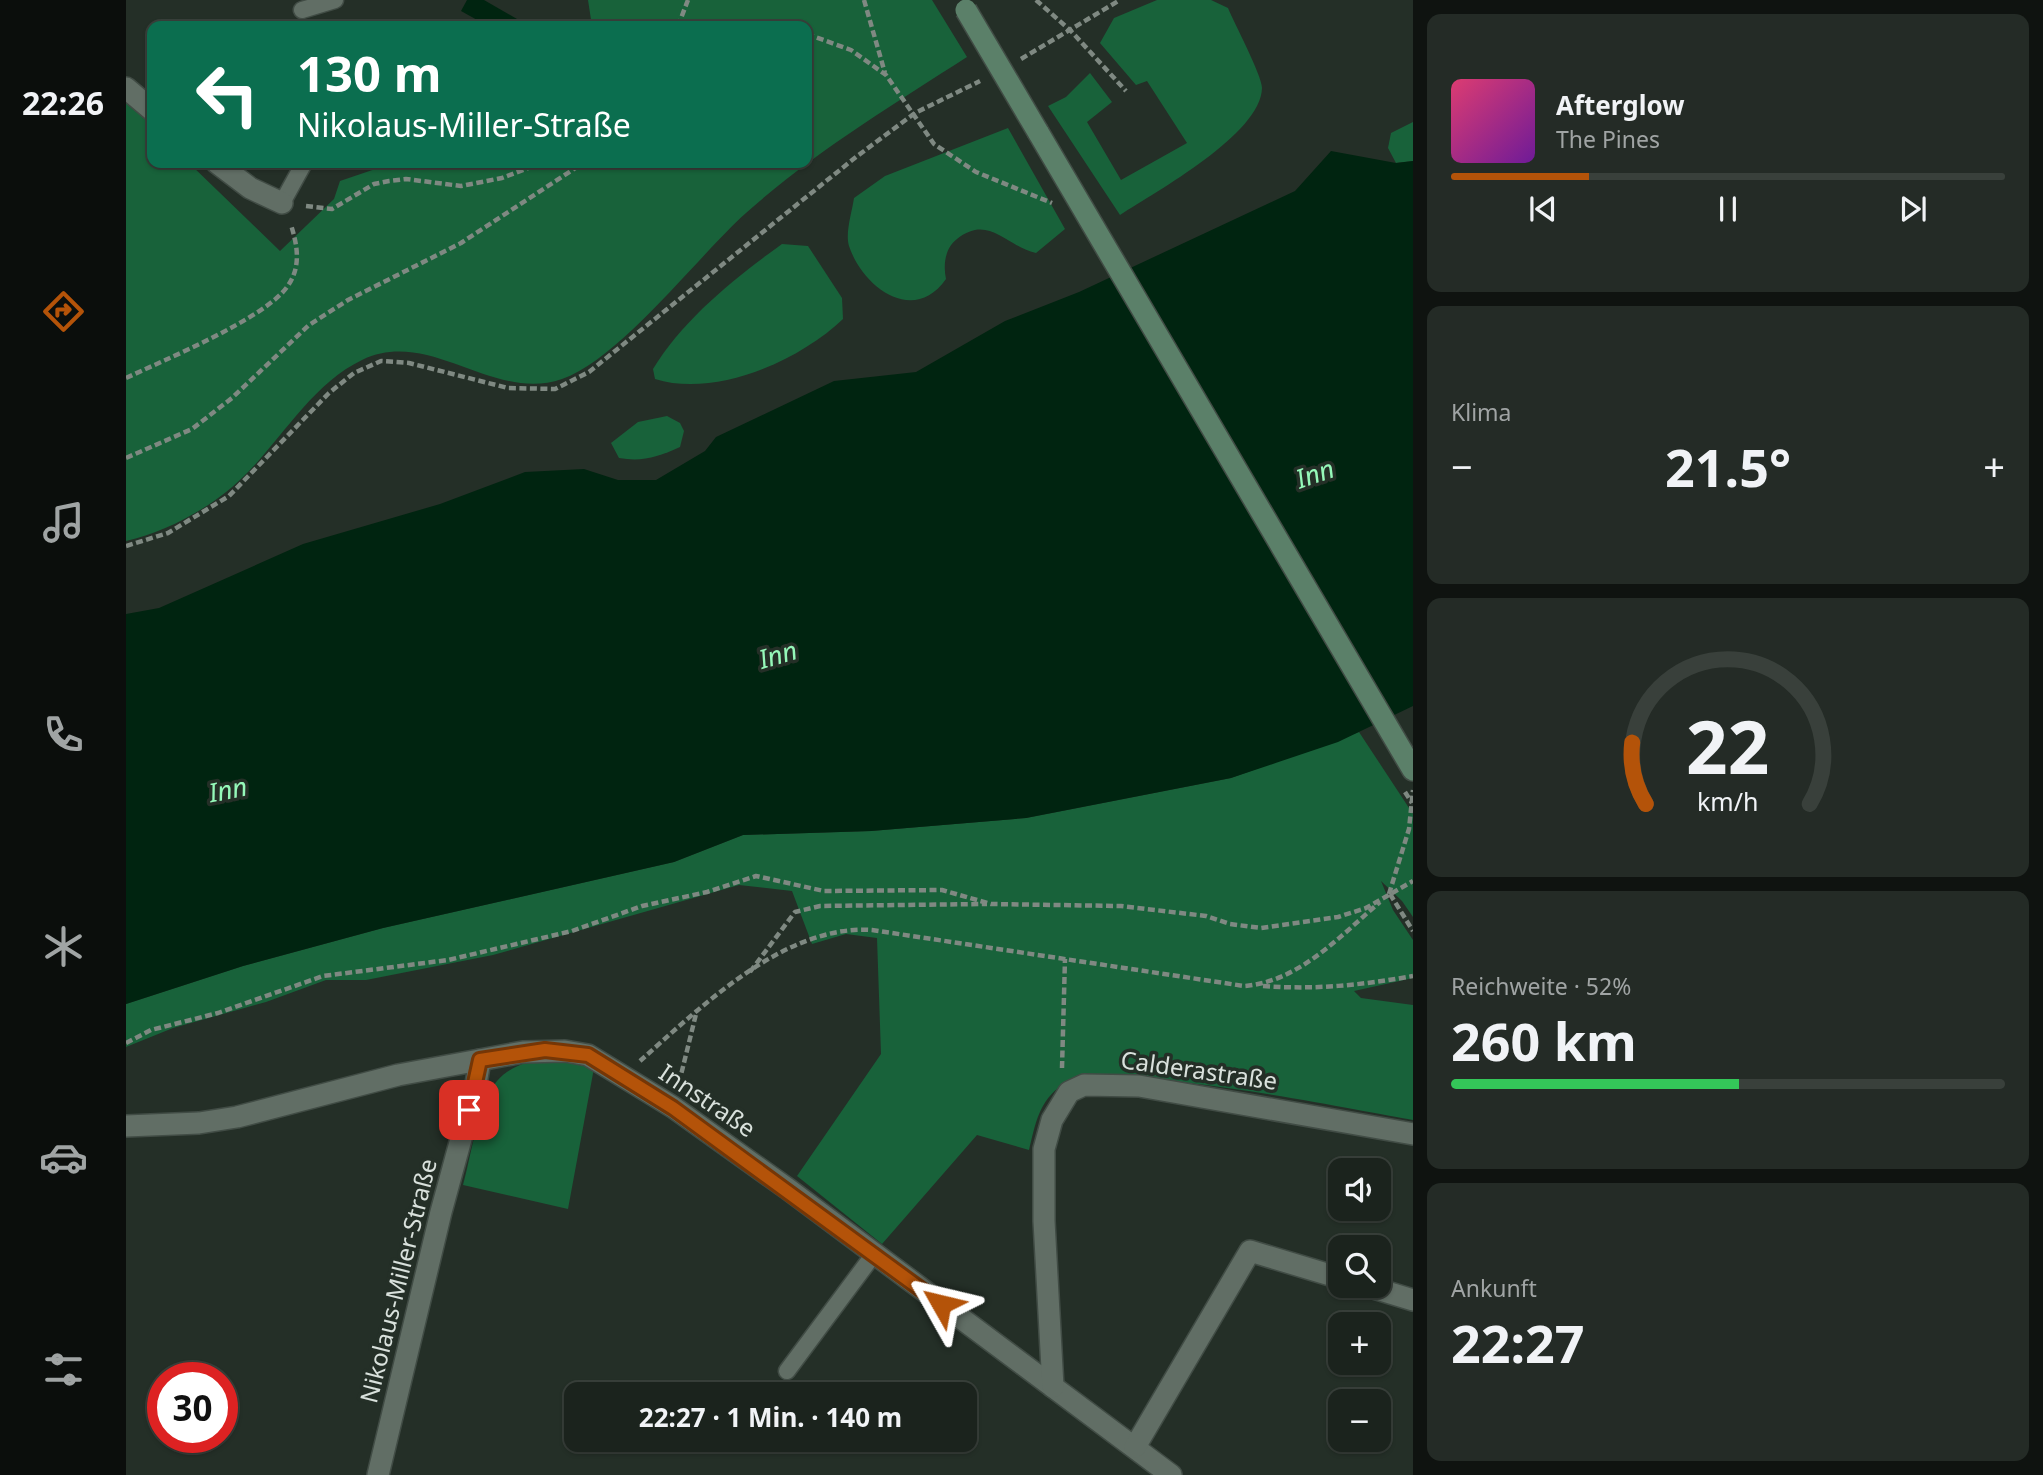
<!DOCTYPE html>
<html lang="de">
<head>
<meta charset="utf-8">
<style>
  body { margin:0; font-family:"Noto Sans",sans-serif; background:#242b26; color:#f1f3f6; height:100vh; display:flex; flex-direction:column; font-size:26px; white-space:nowrap }
  * { box-sizing:border-box; margin:0 }
  p { font-size:23px; color:#a0a4a4 }
  .icon { flex:none; width:38px; height:38px; fill:none; stroke:currentColor; stroke-width:2; stroke-linecap:round; stroke-linejoin:round }
  .map { position:relative; flex:1; overflow:hidden }
  .panel { display:flex; flex-direction:column; gap:14px; padding:14px; background:#0f1310; width:630px }
  .panel>* { flex:none }
  .guide { position:absolute; left:21px; top:21px; width:665px; height:147px; border-radius:14px; box-shadow:0 2px 5px #0004,0 0 0 2px #39403b; background:#0b6e4f; color:#fff; overflow:hidden }
  .tools { position:absolute; left:1202px; top:1158px; display:grid; gap:14px }
  .tools a { display:grid; place-items:center; width:63px; height:63px; border-radius:14px; background:#1b231d; box-shadow:0 2px 5px #0004,0 0 0 2px #39403b; font-size:35px }
  .speed { position:absolute; left:21px; top:1362px; display:flex; gap:14px; font-size:35px; font-weight:700; text-align:center }
  .speed>* { display:grid; place-content:center; width:91px; height:91px; border-radius:50%; background:#1b231d; box-shadow:0 2px 5px #0004,0 0 0 2px #39403b; line-height:1 }
  .speed .limit { border:10px solid #d22; background:#fff; color:#111 }
  .pin { position:absolute; display:grid; place-items:center; width:60px; height:60px; color:#fff; margin:-30px; border-radius:14px; box-shadow:0 4px 10px #0006 }
  .me { position:absolute; width:77px; margin:-38px; rotate:307deg; stroke-linejoin:round; filter:drop-shadow(0 0 5px #0008) }
  .turn { display:flex; align-items:center; gap:24px; height:147px; padding:0 35px; font-size:32px }
  .turn .icon { width:91px; height:91px; stroke-width:2.5 }
  .turn b { display:block; font-size:49px; line-height:60px }
  .big { font-size:52px; font-weight:700; line-height:1.1 }
  .panel .card { flex:1; display:flex; flex-direction:column; justify-content:center; gap:10px; min-width:0; padding:0 24px; border-radius:14px; background:#242b26 }
  .panel .dial { align-items:center; gap:0 }
  .dial svg { height:182px; overflow:visible; fill:none; stroke:#39403b; stroke-width:7; stroke-linecap:round; text-anchor:middle }
  .dial text { fill:#f1f3f6; stroke:none }
  .song { display:flex; align-items:center; gap:21px }
  .cover { width:84px; height:84px; border-radius:10px; background:linear-gradient(135deg,hsl(340 70% 55%),hsl(280 70% 35%)) }
  .played { height:7px; border-radius:4px; background:linear-gradient(90deg,#b45309 25%,#39403b 25%) }
  .keys { display:flex; justify-content:space-around; direction:ltr }
  .heat { display:flex; justify-content:space-between; align-items:center; font-size:38px; direction:ltr }
  .charge { height:10px; border-radius:5px; background:linear-gradient(90deg,#34c759 52%,#39403b 0) }
  .trip { position:absolute; left:438px; top:1382px; width:413px; height:70px; border-radius:14px; background:#1b231d; box-shadow:0 2px 5px #0004,0 0 0 2px #39403b; font-weight:700; line-height:70px; text-align:center }
  main { display:flex; flex:1; min-height:0 }
  .tab-bar { display:flex; flex-direction:column; width:126px; justify-content:space-around; align-items:center; background:#0b0e0c; color:#a0a4a4 }
  .tab-bar .icon { width:49px; height:49px }
  .tab-bar .active { color:#b45309 }
  .tab-bar b { font-size:32px; color:#f1f3f6 }
  .map>svg:first-child { display:block }
  .green { fill:#18623a }
  .water { fill:#002410 }
  .lines { fill:none; stroke-linecap:round; stroke-linejoin:round }
  .lane-casing { stroke:#414c45; stroke-width:19 }
  .street-casing { stroke:#414c45; stroke-width:24 }
  .secondary-casing { stroke:#414c45; stroke-width:24 }
  .path { stroke:#7f8982; stroke-width:4.5; stroke-dasharray:7 3.5; stroke-linecap:butt }
  .lane { stroke:#616e65; stroke-width:16 }
  .street { stroke:#616e65; stroke-width:21 }
  .secondary { stroke:#5b8069; stroke-width:21 }
  .secondary-bridge-casing { stroke:#414c45; stroke-width:24; stroke-linecap:butt }
  .secondary-bridge { stroke:#5b8069; stroke-width:21 }
  .route-casing { stroke:#753606; stroke-width:18 }
  .route { stroke:#b45309; stroke-width:12 }
  .labels { text-anchor:middle; stroke-width:7; stroke-linejoin:round; paint-order:stroke }
  .street-label { font-size:24px; fill:#d9e1dc; stroke:#242f27 }
  .water-label { font-size:26px; font-style:italic; fill:#95f8b9; stroke:#242f27 }
</style>
</head>
<body>
<main>
<nav class="tab-bar">
<b>22:26</b>
<svg class="icon active" aria-label="directions" viewBox="0 0 24 24"><path d="M12 3l9 9-9 9-9-9zM9 14v-3h6M13 9l2 2-2 2"/></svg>
<svg class="icon" aria-label="music" viewBox="0 0 24 24"><path d="M9 18V5l10-2v13"/><circle cx="6" cy="18" r="3"/><circle cx="16" cy="16" r="3"/></svg>
<svg class="icon" aria-label="phone" viewBox="0 0 24 24"><path d="M5 4h4l2 5-3 2q2 4 5 5l2-3 5 2v4C11 20 4 13 5 4z"/></svg>
<svg class="icon" aria-label="climate" viewBox="0 0 24 24"><path d="M12 3v18M4 7l16 10M4 17L20 7"/></svg>
<svg class="icon" aria-label="car" viewBox="0 0 24 24"><path d="M5 17H2v-5l4-1 3-4h7l3 4 3 1v5h-3M9 17h6M6 11h13"/><circle cx="7" cy="17" r="2"/><circle cx="17" cy="17" r="2"/></svg>
<svg class="icon" aria-label="filters" viewBox="0 0 24 24"><path d="M4 7h16M4 17h16"/><circle cx="9" cy="7" r="2"/><circle cx="15" cy="17" r="2"/></svg>
</nav>
<div class="map">
<svg width="1287" height="1475" viewBox="0 0 1287 1475">
  <rect width="100%" height="100%" fill="#242f27"/>
  <g class="green">
    <path d="M462,0H806L841,57C765,106 687,153 620,213C572,256 494,359 436,379C367,403 304,327 236,360C188,383 158,435 123,471C92,504 44,531 0,541V99L26,126V163H63L154,251L208,199L214,181L267,163H681V26H466Z"/>
    <path d="M1031,0H1085L1102,8C1108,23 1136,75 1136,88C1135,134 1031,191 994,215L922,106L940,97L964,73L986,102L961,122L995,180L1061,143L1021,81L1010,85L974,43L988,18Z"/>
    <path d="M1287,122V161L1270,163L1262,148L1265,133Z"/>
    <path d="M882,128L939,229L910,253C879,246 863,214 831,239C819,248 817,265 820,279C788,325 737,288 723,246C719,233 726,212 728,198L759,176Z"/>
    <path d="M656,244L682,246L716,298L717,319C673,361 589,398 529,379L527,369C557,319 610,277 656,244Z"/>
    <path d="M541,416L554,423L558,431L554,447C532,457 516,462 493,458L485,443L512,422Z"/>
    <path d="M1233,732L1287,814V917L1276,901L1255,881L1267,910L1287,940V978L1228,991L1235,998L1287,1005V1120C1223,1109 984,1059 937,1085C913,1099 909,1126 903,1150L851,1135L756,1244L671,1176L755,1054L751,938L720,934L686,944L666,891L613,885L367,955L240,980H200L140,1002L47,1028L0,1047V1004L117,966L257,928L548,862L617,835L745,831L900,818L1105,778Z"/>
    <path d="M404,1061L438,1062L468,1068L442,1209L337,1185C345,1157 352,1103 371,1081C380,1070 391,1066 404,1061Z"/>
  </g>
  <g class="water">
    <path d="M341,0H358L403,26H362L335,11Z"/>
    <path d="M1205,151L1270,163L1287,161V706L1212,742L1105,778L900,818L745,831L617,835L548,862L257,928L117,966L0,1004V614L33,608L177,544L314,504L399,472L458,469L492,480H530L579,451L590,437L708,381L790,372L879,321L953,292L1169,191Z"/>
  </g>
  <g class="lines">
    <g class="lane-casing">
      <g id="lane">
        <path d="M176,10L209,0"/>
        <path d="M156,203L178,163"/>
        <path d="M661,1371L748,1254"/>
      </g>
    </g>
    <g class="street-casing">
      <g id="street">
        <path d="M0,88L26,110"/>
        <path d="M91,163L124,188L156,203"/>
        <path d="M0,1126L73,1123L111,1117L272,1075L397,1052L439,1051L462,1055L547,1107L662,1189L1045,1475"/>
        <path d="M1241,1286L1287,1300"/>
        <path d="M927,1387L918,1221V1149L926,1120L943,1092L958,1085L1013,1086L1287,1134"/>
        <path d="M1009,1447L1124,1251L1214,1278"/>
        <path d="M252,1475L315,1212L350,1084L354,1060"/>
      </g>
    </g>
    <g class="secondary-casing">
      <path id="secondary" d="M912,132L1287,770"/>
    </g>
    <g class="path">
      <path d="M738,0L759,73"/>
      <path d="M910,0L945,31L1000,91"/>
      <path d="M552,26L562,0"/>
      <path d="M681,34L725,50L760,75L808,144L850,172L926,203"/>
      <path d="M895,59L994,0"/>
      <path d="M180,206L206,209L248,184L263,181L280,179L335,186L376,178L415,163"/>
      <path d="M0,378C38,360 138,319 161,287C175,268 172,247 165,225"/>
      <path d="M0,458L66,429L106,398L183,325L222,300L335,243L457,163"/>
      <path d="M0,546L42,533L103,496L203,393L228,373L255,361L283,363L382,388L429,389L463,372L730,157L789,113L854,81"/>
      <path d="M1279,792L1286,803"/>
      <path d="M1263,894L1283,829L1287,790"/>
      <path d="M1264,894L1287,931"/>
      <path d="M624,972L669,912L694,906L861,904"/>
      <path d="M1137,986C1189,990 1236,985 1287,976"/>
      <path d="M0,1043L25,1030L92,1013L197,976L322,960L446,931L516,906L581,892L630,876L698,891L816,890L865,904L995,906L1080,916L1104,924L1135,928L1212,917L1240,908L1287,881"/>
      <path d="M514,1061C575,1007 659,924 746,930L1118,986C1173,982 1214,936 1254,902"/>
      <path d="M936,1068L939,959"/>
      <path d="M553,1083L571,1010"/>
    </g>
    <use href="#lane" class="lane"/>
    <use href="#street" class="street"/>
    <use href="#secondary" class="secondary"/>
    <g class="secondary-bridge-casing">
      <path id="secondary-bridge" d="M840,10L912,132"/>
    </g>
    <use href="#secondary-bridge" class="secondary-bridge"/>
  </g>
  <g class="lines">
    <g class="route-casing">
      <path id="route" d="M343,1110L354,1060L419,1050L462,1055L547,1108L815,1304"/>
    </g>
    <use href="#route" class="route"/>
  </g>
  <g class="labels">
    <g class="street-label">
      <text transform="translate(1073 1071) rotate(8)" y="8">Calderastraße</text>
      <text transform="translate(581 1101) rotate(34)" y="8">Innstraße</text>
      <text transform="translate(273 1281) rotate(-76)" y="8">Nikolaus-Miller-Straße</text>
    </g>
    <g class="water-label">
      <text transform="translate(1189 474) rotate(-19)" y="9">Inn</text>
      <text transform="translate(652 655) rotate(-16)" y="9">Inn</text>
      <text transform="translate(102 790) rotate(-11)" y="9">Inn</text>
    </g>
  </g>
</svg>
<div class="tools">
<a><svg class="icon" aria-label="sound" viewBox="0 0 24 24"><path d="M4 9h4l5-4v14l-5-4H4zM17 9q2 3 0 6"/></svg></a>
<a><svg class="icon" aria-label="search" viewBox="0 0 24 24"><circle cx="10" cy="10" r="6"/><path d="M15 15l6 6"/></svg></a>
<a>+</a>
<a>−</a>
</div>
<div class="speed"><div class="limit">30</div></div>
<div class="pin" style="left:343px;top:1110px;background:#d93025"><svg class="icon" aria-label="arrive" viewBox="0 0 24 24"><path d="M6 21V4h12l-3 4 3 4H6"/></svg></div>
<svg class="me" style="left:815px;top:1304px" viewBox="-20 -20 40 40"><path d="M0-17L14 15 0 8-14 15z" fill="#b45309" stroke="#fff" stroke-width="4"/></svg>
<div class="trip">22:27 · 1 Min. · 140 m</div>
<div class="guide">
<div class="turn"><svg class="icon" aria-label="left" viewBox="0 0 24 24"><path d="M17 20v-9H6M10 6l-5 5 5 5"/></svg><div><b>130 m</b>Nikolaus-Miller-Straße</div></div>
</div>
</div>
<section class="panel">
<div class="card">
<div class="song"><i class="cover"></i><div><b>Afterglow</b><p>The Pines</p></div></div>
<div class="played"></div>
<div class="keys"><svg class="icon" aria-label="previous" viewBox="0 0 24 24"><path d="M18 5L8 12l10 7zM5 5v14"/></svg><svg class="icon" aria-label="pause" viewBox="0 0 24 24"><path d="M8 5v14M16 5v14"/></svg><svg class="icon" aria-label="next" viewBox="0 0 24 24"><path d="M6 5l10 7-10 7zM19 5v14"/></svg></div>
</div>
<div class="card"><p>Klima</p>
<div class="heat"><a>−</a><b class="big">21.5°</b><a>+</a></div>
</div>
<div class="card dial"><svg viewBox="0 0 100 80">
<path d="M14 69A42 42 0 1 1 86 69"/>
<path d="M14 69A42 42 0 0 1 8 42" stroke="#b45309"/>
<text x="50" y="56" font-size="32" font-weight="700">22</text>
<text x="50" y="72" font-size="11">km/h</text>
</svg></div>
<div class="card"><p>Reichweite · 52%</p><b class="big">260 km</b><div class="charge"></div></div>
<div class="card"><p>Ankunft</p><b class="big">22:27</b></div>
</section>
</main>
</body>
</html>
